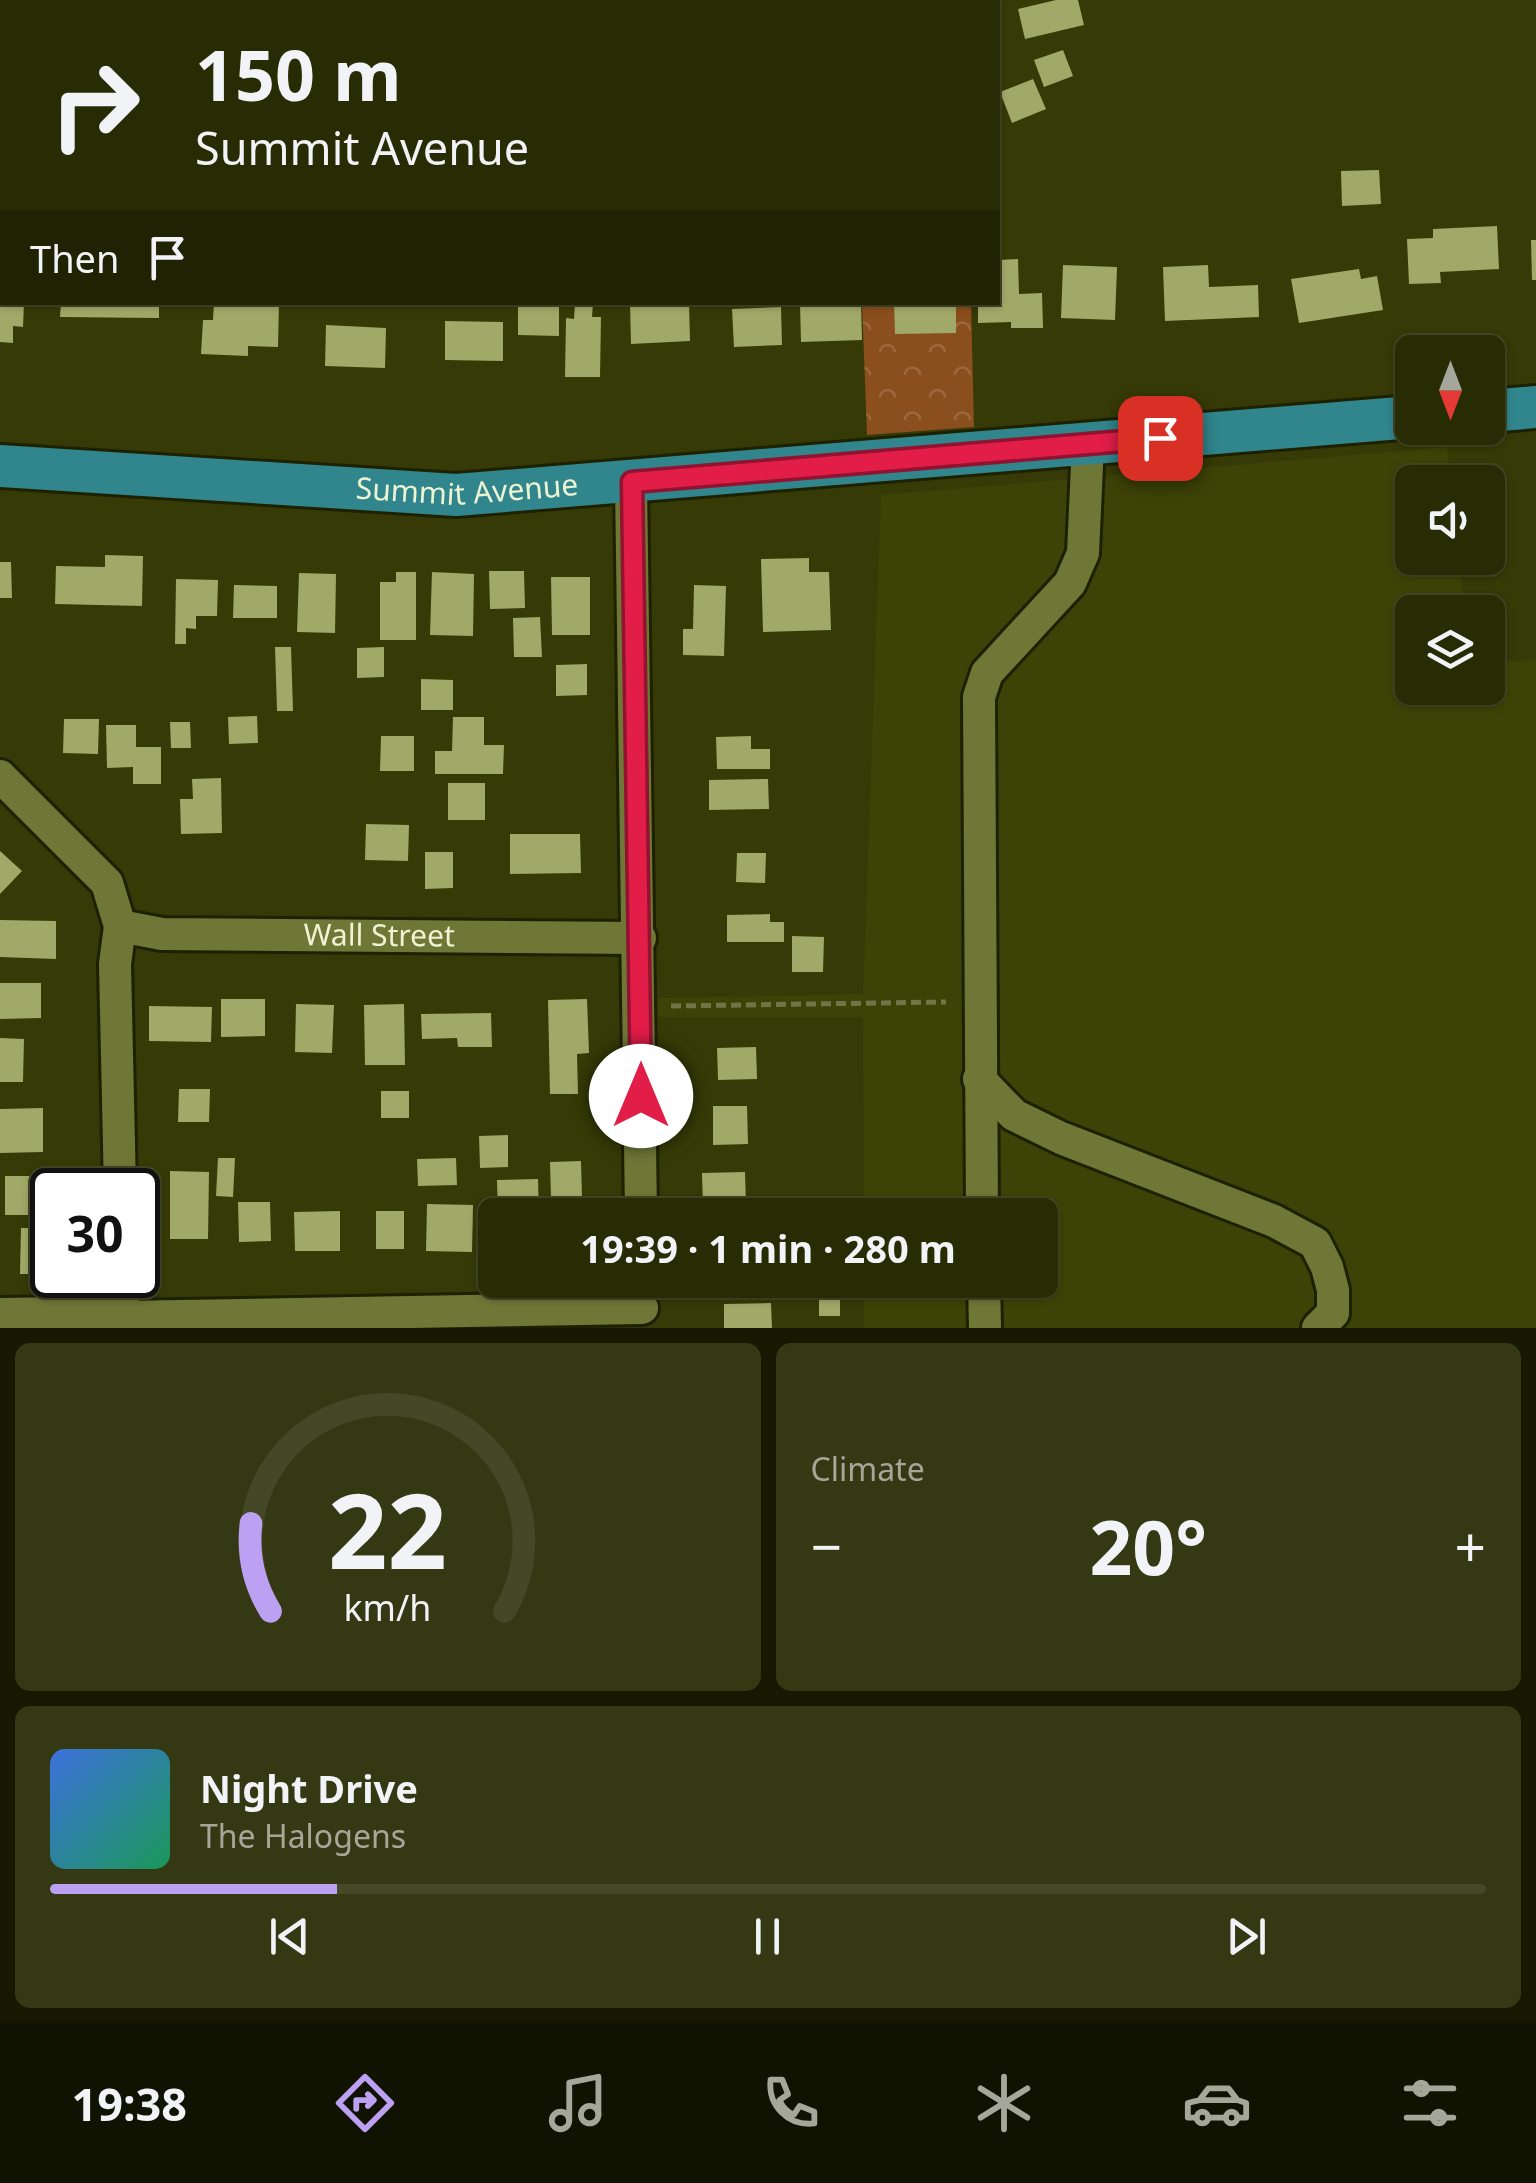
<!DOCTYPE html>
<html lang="en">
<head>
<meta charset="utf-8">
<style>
  body { margin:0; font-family:"Noto Sans",sans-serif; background:#343813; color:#f1f3f6; height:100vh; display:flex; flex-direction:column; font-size:38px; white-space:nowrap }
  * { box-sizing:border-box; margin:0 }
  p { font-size:32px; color:#a5a79a }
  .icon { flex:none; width:55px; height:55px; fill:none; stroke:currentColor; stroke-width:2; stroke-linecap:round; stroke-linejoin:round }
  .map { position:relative; height:1328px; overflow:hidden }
  .drawer { display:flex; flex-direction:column; gap:15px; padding:15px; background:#161802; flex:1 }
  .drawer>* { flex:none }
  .banner { position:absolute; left:0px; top:0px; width:1000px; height:305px; box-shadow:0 2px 8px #0004,0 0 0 2px #444826; background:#282c04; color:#f1f3f6; overflow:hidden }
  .needle { width:65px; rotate:180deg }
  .buttons { position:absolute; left:1395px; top:335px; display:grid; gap:20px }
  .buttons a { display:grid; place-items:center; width:110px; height:110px; border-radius:15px; background:#282c04; box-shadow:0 2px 8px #0004,0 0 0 2px #444826; font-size:50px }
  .speed { position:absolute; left:30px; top:1168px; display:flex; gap:20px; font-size:50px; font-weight:700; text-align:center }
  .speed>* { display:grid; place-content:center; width:130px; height:130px; border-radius:50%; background:#282c04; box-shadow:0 2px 8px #0004,0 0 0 2px #444826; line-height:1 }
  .speed .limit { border:5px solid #111; border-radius:15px; background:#fff; color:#111 }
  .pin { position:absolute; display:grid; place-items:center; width:85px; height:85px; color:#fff; margin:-42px; border-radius:20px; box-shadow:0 5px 15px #0006 }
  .me { position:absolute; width:110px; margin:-55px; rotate:0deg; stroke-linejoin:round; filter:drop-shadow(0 0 8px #0008) }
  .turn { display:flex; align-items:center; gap:35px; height:210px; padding:0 30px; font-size:45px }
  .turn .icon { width:130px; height:130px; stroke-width:2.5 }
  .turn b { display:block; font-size:70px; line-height:85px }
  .then { display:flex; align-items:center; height:95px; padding:0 30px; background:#0003; gap:20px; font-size:38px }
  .big { font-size:75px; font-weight:700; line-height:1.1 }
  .drawer .tile { flex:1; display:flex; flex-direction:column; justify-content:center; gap:15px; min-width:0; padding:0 35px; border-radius:15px; background:#343813 }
  .drawer .dial { align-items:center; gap:0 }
  .dial svg { height:260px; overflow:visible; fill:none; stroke:#444826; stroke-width:7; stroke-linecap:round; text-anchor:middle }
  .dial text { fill:#f1f3f6; stroke:none }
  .song { display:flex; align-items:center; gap:30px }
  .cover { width:120px; height:120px; border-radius:15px; background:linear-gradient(135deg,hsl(220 70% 55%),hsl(150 70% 35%)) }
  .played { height:10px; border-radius:5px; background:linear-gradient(90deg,#bca0f2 20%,#444826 20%) }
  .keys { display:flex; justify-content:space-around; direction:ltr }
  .heat { display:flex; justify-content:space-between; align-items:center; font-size:55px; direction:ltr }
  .drawer .tiles { flex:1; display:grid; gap:15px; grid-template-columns:1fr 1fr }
  .tile:last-child { grid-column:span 2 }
  .trip { position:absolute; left:478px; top:1198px; width:580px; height:100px; border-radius:15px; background:#282c04; box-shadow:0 2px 8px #0004,0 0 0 2px #444826; font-weight:700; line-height:100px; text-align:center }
  .menu { display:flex; height:160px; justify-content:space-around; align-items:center; background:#101202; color:#a5a79a }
  .menu .icon { width:70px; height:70px }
  .menu .selected { color:#bca0f2 }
  .menu b { font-size:45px; color:#f1f3f6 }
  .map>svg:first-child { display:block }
  .built { fill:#3d4306 }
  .forest { fill:url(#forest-crowns) }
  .building { fill:#a0a968 }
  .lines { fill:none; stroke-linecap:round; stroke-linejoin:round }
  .minor-casing { stroke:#1d2100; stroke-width:38 }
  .major-casing { stroke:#1d2100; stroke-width:48 }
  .path { stroke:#707547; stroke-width:5; stroke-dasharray:10 5; stroke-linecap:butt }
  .minor { stroke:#6f7737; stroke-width:32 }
  .major { stroke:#31858d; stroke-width:42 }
  .route-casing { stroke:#92132f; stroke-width:25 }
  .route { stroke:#e11d48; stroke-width:18 }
  .labels { text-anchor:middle; stroke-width:10; stroke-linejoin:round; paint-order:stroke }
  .street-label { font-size:30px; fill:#eef4d3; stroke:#353a06 }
</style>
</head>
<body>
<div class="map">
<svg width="1536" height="1328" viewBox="0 0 1536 1328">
  <defs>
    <pattern id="forest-crowns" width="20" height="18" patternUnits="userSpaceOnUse" patternTransform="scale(2.5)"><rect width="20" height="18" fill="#8b4e1d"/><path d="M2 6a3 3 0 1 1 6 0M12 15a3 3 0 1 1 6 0" fill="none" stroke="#9c683d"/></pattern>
  </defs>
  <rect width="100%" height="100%" fill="#353a06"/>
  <path class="built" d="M1447,447L1451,482H1412V558H1459L1465,612H1412V688H1488V662L1536,660V1328H864V1280H1040V1215H864L863,1017H658V998L863,994L881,495Z"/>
  <path class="forest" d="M862,303H971L974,427L867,435Z"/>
  <g class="building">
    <path d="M1056,0H1078L1084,25L1025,39L1018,9Z"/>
    <path d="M1063,50L1073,76L1044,87L1034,60Z"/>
    <path d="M1033,79L1046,109L1012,123L1000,92Z"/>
    <path d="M1379,170L1381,204L1342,206L1341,171Z"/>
    <path d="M1497,226L1499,269L1440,272L1441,283L1409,284L1407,239L1433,238V229Z"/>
    <path d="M1531,240H1536V280H1532Z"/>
    <path d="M1018,259L1019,294L1042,293L1043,328H1011V322L978,323V302H998V260Z"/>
    <path d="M1063,265L1117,267L1115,320L1061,318Z"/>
    <path d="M1208,265L1209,287L1258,285L1259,317L1165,321L1163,267Z"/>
    <path d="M1359,269L1361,279L1377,276L1383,310L1299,323L1291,279Z"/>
    <path d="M0,302H24L23,327L13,326V343L0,342Z"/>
    <path d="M61,302H159V318L60,317Z"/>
    <path d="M214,302H279L278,347L248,346V356L201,354L203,320H213Z"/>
    <path d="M518,302H559V336L518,335Z"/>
    <path d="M664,302H689L690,341L631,344L630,304Z"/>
    <path d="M851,302H861L862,340L801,342L800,304Z"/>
    <path d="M894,302H956V333L895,334Z"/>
    <path d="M575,303H593L592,317H601L600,377H565L566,318L574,319Z"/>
    <path d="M781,307L782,345L734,347L732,309Z"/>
    <path d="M445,321L503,322V361L445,360Z"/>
    <path d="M326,325L386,328L385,368L325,366Z"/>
    <path d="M105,555L143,556L142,606L55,604L56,566L105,567Z"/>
    <path d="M809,558V572H829L831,630L763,632L761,559Z"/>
    <path d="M0,562H11L12,598H0Z"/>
    <path d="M489,571H524L525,608L490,609Z"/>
    <path d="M396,572H416V640H380V582H396Z"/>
    <path d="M432,572L474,574L473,636L430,635Z"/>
    <path d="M299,573L336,574L335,633L297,632Z"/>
    <path d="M551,577H590V635H552Z"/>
    <path d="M176,579L218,580L217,616H196V629L186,628V644H175Z"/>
    <path d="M234,585L277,586V618H233Z"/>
    <path d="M694,585L726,586L724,656L683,655V629H693Z"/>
    <path d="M540,617L542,657H514L513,618Z"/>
    <path d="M275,647H291L293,711H277Z"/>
    <path d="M384,647V677L357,678V648Z"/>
    <path d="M587,664V695L556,696V665Z"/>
    <path d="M421,679L453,680V710H421Z"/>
    <path d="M257,716L258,743L229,744L228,717Z"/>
    <path d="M453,717H484V745H504L503,774H435V751H452Z"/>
    <path d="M64,719H99L98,754L63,753Z"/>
    <path d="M170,722H190L191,748H171Z"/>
    <path d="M106,725H136V747H161V784H133V767L107,768Z"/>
    <path d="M381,736H414V771H380Z"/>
    <path d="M751,736V749H770V769H717L716,737Z"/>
    <path d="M221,778L222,833L181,834L180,799H193L192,779Z"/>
    <path d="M768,779L769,809L709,810V780Z"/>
    <rect x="448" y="783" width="37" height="37"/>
    <path d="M366,824L409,825L408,861L365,860Z"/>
    <path d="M510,834H580L581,873L510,874Z"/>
    <path d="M0,851L22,871L0,894Z"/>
    <path d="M425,852H453V888L425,889Z"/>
    <path d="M737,853H766L765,883L736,882Z"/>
    <path d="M770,914V922H784V942H727V915Z"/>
    <path d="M0,920L56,921V959L0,957Z"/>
    <path d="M792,936L824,937L823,972H792Z"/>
    <path d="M0,983H41V1018L0,1019Z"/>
    <path d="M221,999H265V1036L221,1037Z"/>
    <path d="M587,999L589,1053L577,1054L578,1094H550L548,1000Z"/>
    <path d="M296,1004L334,1005L332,1053L295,1052Z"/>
    <path d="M404,1004L405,1065H365L364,1005Z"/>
    <path d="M149,1006L212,1007L211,1042L149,1041Z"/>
    <path d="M491,1013L492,1047H458L457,1038L422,1039L421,1014Z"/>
    <path d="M0,1038L24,1039L23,1082H0Z"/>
    <path d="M756,1047L757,1079L718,1080L717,1048Z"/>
    <path d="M179,1089H210L209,1122H178Z"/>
    <rect x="381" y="1091" width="28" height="27"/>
    <path d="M713,1106H747L748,1144L713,1145Z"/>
    <path d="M43,1108V1152L0,1153V1109Z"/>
    <path d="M508,1135V1167L480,1168L479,1136Z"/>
    <path d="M218,1158H235L233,1197L216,1196Z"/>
    <path d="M456,1158L457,1185L418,1186L417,1159Z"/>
    <path d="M581,1161L582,1197L551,1198L550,1162Z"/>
    <path d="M170,1171L209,1172L208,1239H170Z"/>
    <path d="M745,1172L746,1205L703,1207L702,1173Z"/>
    <path d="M5,1176H58V1190H52V1215H5Z"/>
    <path d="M538,1179L539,1215H498L497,1180Z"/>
    <path d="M238,1202H270L271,1241L239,1242Z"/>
    <path d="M427,1204L473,1205L472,1252L426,1251Z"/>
    <path d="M592,1210V1215H553V1211Z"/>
    <path d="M340,1211V1251H295L294,1212Z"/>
    <rect x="376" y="1211" width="28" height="38"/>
    <path d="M21,1228H52V1274H20Z"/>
    <rect x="819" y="1283" width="21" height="33"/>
    <path d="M771,1303L772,1328H724V1304Z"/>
  </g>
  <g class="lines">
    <g class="minor-casing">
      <g id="minor">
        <path d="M45,0L60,2"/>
        <path d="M233,0V2"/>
        <path d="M649,0V2"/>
        <path d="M834,2L845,0"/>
        <path d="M631,482L641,1215"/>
        <path d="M0,776L107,883L120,926L115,964L120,1190"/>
        <path id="s1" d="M120,926L162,934L640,938"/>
        <path d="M979,1079L1014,1115L1061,1138L1274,1221L1315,1243L1327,1267L1333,1290V1313L1318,1328"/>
        <path d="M982,1215L979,697L987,673L1070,583L1083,553L1088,444"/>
        <path d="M122,1275L123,1328"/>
        <path d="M984,1280L985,1328"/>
        <path d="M0,1314L68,1313L122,1317L642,1308"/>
      </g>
    </g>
    <g class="major-casing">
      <g id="major">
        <path d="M1488,411L1536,407"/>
        <path id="s2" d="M0,466L456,495L1412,417"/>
      </g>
    </g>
    <path class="path" d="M671,1006L946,1002"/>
    <use href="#minor" class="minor"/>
    <use href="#major" class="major"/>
  </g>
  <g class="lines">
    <g class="route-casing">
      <path id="route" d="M641,1096L632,482L1160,438"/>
    </g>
    <use href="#route" class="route"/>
  </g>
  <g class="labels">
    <g class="street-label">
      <text dy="10" stroke="none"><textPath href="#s2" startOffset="468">Summit Avenue</textPath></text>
      <text dy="10" stroke="none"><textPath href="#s1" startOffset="260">Wall Street</textPath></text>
    </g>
  </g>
</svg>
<div class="buttons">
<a><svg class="needle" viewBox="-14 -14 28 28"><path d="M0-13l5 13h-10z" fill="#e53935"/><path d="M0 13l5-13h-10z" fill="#a5a79a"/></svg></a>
<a><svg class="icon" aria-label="sound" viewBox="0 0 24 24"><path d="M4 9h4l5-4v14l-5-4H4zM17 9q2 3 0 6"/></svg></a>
<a><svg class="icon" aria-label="layers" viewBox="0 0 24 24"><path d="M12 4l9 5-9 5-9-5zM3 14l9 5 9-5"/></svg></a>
</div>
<div class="speed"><div class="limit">30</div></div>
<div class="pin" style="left:1160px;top:438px;background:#d93025"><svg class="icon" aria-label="arrive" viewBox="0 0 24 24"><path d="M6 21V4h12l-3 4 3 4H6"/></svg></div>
<svg class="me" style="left:641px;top:1096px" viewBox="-20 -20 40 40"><circle r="19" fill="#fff"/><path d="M0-13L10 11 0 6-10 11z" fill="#e11d48"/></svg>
<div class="trip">19:39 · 1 min · 280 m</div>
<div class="banner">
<div class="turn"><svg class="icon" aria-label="right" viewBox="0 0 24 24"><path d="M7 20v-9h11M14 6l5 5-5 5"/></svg><div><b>150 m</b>Summit Avenue</div></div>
<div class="then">Then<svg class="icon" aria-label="arrive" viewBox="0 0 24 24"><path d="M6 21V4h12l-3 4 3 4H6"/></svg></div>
</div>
</div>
<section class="drawer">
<div class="tiles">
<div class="tile dial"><svg viewBox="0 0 100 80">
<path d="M14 69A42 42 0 1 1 86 69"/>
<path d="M14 69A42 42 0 0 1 8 42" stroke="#bca0f2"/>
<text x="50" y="56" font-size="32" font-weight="700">22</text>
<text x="50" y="72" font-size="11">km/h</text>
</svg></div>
<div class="tile"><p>Climate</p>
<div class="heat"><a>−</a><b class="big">20°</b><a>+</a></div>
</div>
<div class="tile">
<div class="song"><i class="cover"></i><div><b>Night Drive</b><p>The Halogens</p></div></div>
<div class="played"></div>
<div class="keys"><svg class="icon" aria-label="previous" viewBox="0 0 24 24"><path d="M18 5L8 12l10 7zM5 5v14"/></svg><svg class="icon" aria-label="pause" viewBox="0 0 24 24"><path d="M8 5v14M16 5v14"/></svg><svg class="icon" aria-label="next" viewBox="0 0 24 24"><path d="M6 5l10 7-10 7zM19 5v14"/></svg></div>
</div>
</div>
</section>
<nav class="menu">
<b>19:38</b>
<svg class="icon selected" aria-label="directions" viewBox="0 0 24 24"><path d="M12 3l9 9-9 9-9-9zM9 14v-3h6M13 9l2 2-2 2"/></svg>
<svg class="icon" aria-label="music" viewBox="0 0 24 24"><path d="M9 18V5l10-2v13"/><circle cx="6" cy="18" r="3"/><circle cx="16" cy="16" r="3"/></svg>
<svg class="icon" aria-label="phone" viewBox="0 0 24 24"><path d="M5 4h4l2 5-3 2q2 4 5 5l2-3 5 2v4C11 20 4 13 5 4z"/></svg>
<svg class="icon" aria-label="climate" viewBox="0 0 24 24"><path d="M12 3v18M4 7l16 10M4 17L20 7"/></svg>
<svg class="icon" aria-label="car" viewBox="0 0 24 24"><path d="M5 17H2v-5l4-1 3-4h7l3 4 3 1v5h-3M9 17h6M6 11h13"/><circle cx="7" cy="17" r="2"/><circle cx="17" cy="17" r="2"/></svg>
<svg class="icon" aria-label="filters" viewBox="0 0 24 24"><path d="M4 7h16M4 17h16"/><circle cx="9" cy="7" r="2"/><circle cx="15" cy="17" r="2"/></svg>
</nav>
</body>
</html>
